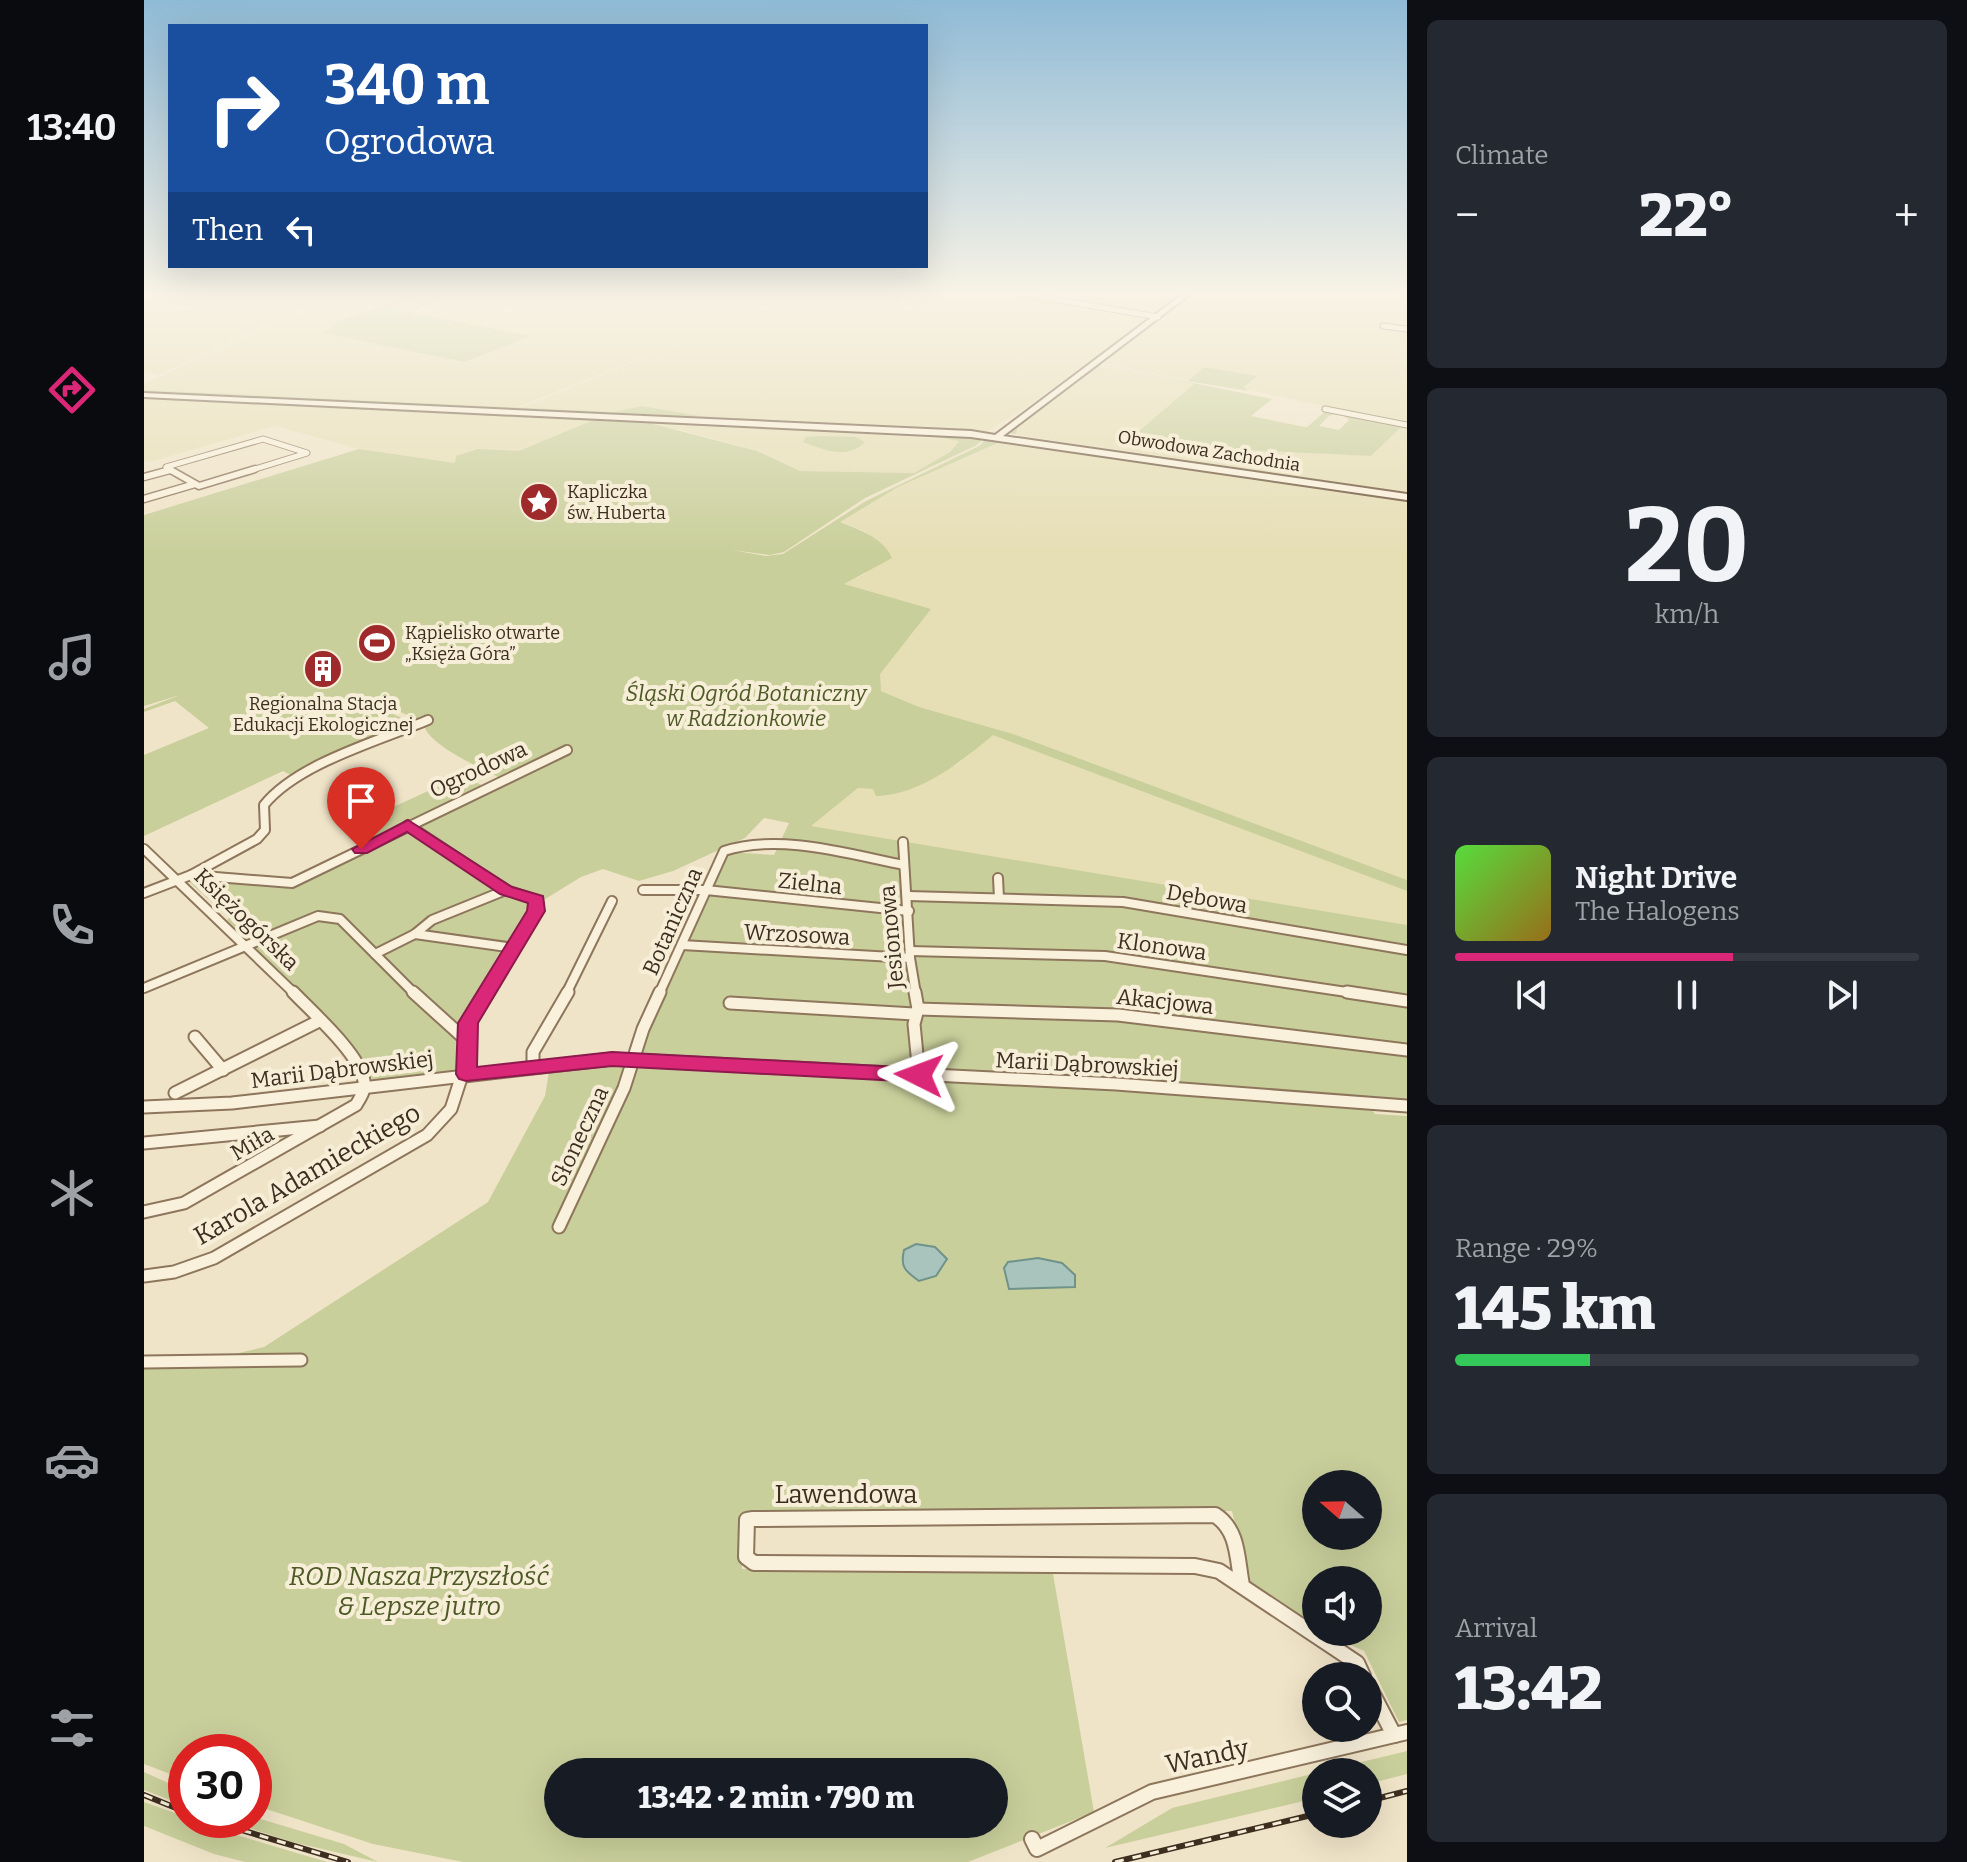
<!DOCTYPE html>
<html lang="en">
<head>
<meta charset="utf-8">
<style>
  body { margin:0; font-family:Bitter,serif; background:#242831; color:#f1f3f6; height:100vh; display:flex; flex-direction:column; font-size:30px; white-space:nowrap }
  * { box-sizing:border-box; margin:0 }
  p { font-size:26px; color:#9ea1a6 }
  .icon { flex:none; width:44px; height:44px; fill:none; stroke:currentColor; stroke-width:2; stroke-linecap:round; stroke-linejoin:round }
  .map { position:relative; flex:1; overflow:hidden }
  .details { display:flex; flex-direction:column; gap:20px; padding:20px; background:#0d0f14; width:560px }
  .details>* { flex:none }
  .guide { position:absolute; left:24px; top:24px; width:760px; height:244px; border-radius:0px; box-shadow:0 8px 32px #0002; background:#1a4fa0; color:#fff; overflow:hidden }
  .needle { width:52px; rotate:290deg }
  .controls { position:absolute; left:1158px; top:1470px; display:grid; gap:16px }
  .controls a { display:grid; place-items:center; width:80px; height:80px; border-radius:50%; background:#171b24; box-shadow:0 8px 32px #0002; font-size:40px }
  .speed { position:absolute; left:24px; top:1734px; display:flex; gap:16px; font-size:40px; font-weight:700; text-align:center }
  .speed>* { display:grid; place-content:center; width:104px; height:104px; border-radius:50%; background:#171b24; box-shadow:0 8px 32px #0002; line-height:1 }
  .speed .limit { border:12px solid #d22; background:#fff; color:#111 }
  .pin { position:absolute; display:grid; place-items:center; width:68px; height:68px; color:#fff; margin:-82px -34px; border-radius:50% 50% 50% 0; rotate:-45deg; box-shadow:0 0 8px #0007 }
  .pin .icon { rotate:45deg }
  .me { position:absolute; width:88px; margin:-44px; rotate:273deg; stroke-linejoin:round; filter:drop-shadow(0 0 6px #0008) }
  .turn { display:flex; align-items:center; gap:28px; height:168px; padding:0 24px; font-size:36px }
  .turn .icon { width:104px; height:104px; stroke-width:2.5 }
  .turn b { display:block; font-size:56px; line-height:68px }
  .then { display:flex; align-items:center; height:76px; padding:0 24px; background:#0003; gap:16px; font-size:30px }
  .big { font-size:60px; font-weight:800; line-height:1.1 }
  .details .tile { flex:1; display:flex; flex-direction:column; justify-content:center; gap:12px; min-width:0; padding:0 28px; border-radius:12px; background:#242831 }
  .details .dial { align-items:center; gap:0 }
  .dial b { font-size:104px; line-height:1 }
  .song { display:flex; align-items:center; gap:24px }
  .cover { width:96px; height:96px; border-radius:12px; background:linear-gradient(135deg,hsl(110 70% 55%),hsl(40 70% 35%)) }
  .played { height:8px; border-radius:4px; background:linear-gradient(90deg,#db2777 60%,#363941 60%) }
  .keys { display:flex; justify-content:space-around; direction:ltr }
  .heat { display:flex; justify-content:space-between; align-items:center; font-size:44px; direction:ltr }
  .charge { height:12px; border-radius:6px; background:linear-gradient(90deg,#34c759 29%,#363941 0) }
  .trip { position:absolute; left:400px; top:1758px; width:464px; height:80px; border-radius:40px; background:#171b24; box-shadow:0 8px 32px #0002; font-weight:800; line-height:80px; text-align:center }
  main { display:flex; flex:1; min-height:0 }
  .menu { display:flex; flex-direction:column; width:144px; justify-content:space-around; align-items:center; background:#090b0e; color:#9ea1a6 }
  .menu .icon { width:56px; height:56px }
  .menu .on { color:#db2777 }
  .menu b { font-size:36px; color:#f1f3f6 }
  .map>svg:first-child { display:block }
  .farmland { fill:#e6deb5 }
  .green { fill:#c9cf9b; fill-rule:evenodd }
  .water { fill:#a9c4bc; stroke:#6f938a; stroke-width:2 }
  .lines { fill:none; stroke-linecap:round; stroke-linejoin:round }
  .street-far4-casing { stroke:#8d765c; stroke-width:7 }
  .street-far3-casing { stroke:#8d765c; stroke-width:9 }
  .street-far2-casing { stroke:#8d765c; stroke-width:12 }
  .street-far1-casing { stroke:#8d765c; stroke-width:15 }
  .street-casing { stroke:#8d765c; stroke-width:18 }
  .secondary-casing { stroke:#6f573f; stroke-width:4 }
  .street-far4 { stroke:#faf1dc; stroke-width:5 }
  .street-far3 { stroke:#faf1dc; stroke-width:6 }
  .street-far2 { stroke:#faf1dc; stroke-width:8 }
  .street-far1 { stroke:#faf1dc; stroke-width:11 }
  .street { stroke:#faf1dc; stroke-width:14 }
  .secondary { fill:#faf1dc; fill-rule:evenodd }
  .rail-casing { stroke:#3d2e20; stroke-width:6 }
  .rail { stroke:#f7eed8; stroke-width:3; stroke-dasharray:9; stroke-linecap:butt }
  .route { fill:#db2777; stroke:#8e194d; stroke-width:2 }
  .labels { text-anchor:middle; stroke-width:8; stroke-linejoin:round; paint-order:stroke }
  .far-street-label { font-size:18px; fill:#3d2e20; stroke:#f7eed8 }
  .far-poi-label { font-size:18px; fill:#3d2e20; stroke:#f7eed8; text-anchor:start }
  .park-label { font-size:22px; font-style:italic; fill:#4d5a26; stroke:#f7eed8 }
  .street-label { font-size:22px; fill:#3d2e20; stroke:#f7eed8 }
  .near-street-label { font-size:26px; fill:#3d2e20; stroke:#f7eed8 }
  .near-park-label { font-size:26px; font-style:italic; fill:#4d5a26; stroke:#f7eed8 }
</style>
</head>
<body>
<main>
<nav class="menu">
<b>13:40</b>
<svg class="icon on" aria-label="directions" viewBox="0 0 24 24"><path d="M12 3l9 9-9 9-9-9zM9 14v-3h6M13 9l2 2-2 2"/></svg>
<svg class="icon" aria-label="music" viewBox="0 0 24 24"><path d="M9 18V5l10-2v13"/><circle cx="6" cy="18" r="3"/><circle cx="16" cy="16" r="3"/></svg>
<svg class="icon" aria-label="phone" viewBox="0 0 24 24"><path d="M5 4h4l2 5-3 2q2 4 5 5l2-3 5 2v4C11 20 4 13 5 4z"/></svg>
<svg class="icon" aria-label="climate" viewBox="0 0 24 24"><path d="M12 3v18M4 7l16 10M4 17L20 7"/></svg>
<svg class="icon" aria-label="car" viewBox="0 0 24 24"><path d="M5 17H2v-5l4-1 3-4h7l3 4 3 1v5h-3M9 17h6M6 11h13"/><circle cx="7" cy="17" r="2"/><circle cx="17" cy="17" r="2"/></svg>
<svg class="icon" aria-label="filters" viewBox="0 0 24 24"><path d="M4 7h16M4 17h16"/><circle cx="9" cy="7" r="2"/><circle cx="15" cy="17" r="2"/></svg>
</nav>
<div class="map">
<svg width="1263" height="1862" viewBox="0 0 1263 1862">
  <rect width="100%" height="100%" fill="#f0e4c8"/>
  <g class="farmland">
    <path d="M0,292L158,293L195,292L14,375L0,370Z"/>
    <path d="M199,292H280L227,309L264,312L318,292H695L671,295L667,298L708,292L880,295L872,292H1038L1010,312H1002L1006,317L994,326L875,412L842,432L557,416L498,406L480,412L376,408L595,320L371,408L0,390V384Z"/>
    <path d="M1049,292H1263V424L1100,389L1113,376L1060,367L1044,381L960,363L959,360Z"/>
    <path d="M953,366L1050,384L995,432L1044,444L1081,449L1227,456L1258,426L1263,427V494L872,434L874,423Z"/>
    <path d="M0,399L438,419L449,421L375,451L312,463L215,449L131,426L6,462L0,461Z"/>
    <path d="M503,425L629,428L815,440L806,452L770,473L656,471L613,451L541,431Z"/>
    <path d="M856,442L1263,502V880L869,734L775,707L737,691L699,584L721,574L733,541L720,531L696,522L754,487Z"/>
    <path d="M849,734L1263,891V925L667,826L714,788L729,789L813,765Z"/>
  </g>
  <g class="green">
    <path d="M280,292H318L265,313L387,336L320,362L180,333L194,321Z"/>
    <path d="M954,365H960L1128,399L1107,416L1156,426L1163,427L1183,410L1194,413L1185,416L1175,426L1195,430L1205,420L1200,416L1203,415L1258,426L1227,456L1081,449L994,432L1050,384L958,365L874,423L872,434L1263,496L864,433L881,416Z"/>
    <path d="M1060,367L1114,376L1100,387L1104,391L1044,381Z"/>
    <path d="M0,390L470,412L498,406L557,416L834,432L0,394Z"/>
    <path d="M0,396L775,432L835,437L837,441L831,446L721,498L640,552L626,555L588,550L622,556L639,554L722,501L835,446L840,441L839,436L1263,498V502L856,442L754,487L696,522C715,530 739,537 748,558L700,584L787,609L736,674L737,691L775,707L869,734L1263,880V891L849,735C817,762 776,795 732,796L729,789L714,788L667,826L1263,925V1102L978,1078L637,1064L494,1053L584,852L630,855L645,823L620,818L601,838L529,871L495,881L459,869L437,877L390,906L323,1018L317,1032L316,1070L233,1080L223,1077L207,1050L83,920L85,918L43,880L54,873L146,880L219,844L199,830L319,775L339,786L354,777C334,766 280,744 279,721L246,708L243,711L270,724L150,777L139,771L0,836V755L65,728L31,701L0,712V709L36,695L0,706V515L215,449L311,463L312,456L334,449L375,451L447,421L0,399ZM509,424L779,435L815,441L806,452L770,473L656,471L613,451Z"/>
    <path d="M677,436L712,437L721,442C704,460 680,450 659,442L662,437Z"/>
    <path d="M446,1064L953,1086L1226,1107L1231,1114L1263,1116V1720L1255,1722L1220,1651L1178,1632H1224V1580H1172V1629L1106,1586L1088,1511L598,1512V1569L908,1568L950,1812L824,1862H319L229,1844L110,1805V1752H42V1780L0,1764V1367L39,1366L120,1347L344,1202L401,1096L405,1071ZM1172,1484H1224V1536H1172ZM414,1772H850V1824H414Z"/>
    <path d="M1263,1751V1774L1224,1784V1772H1176Z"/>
    <path d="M0,1772L42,1791V1806L0,1790Z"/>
    <path d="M1172,1773V1798L961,1848L1028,1808Z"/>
    <path d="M0,1802L42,1817V1820L183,1862H101L70,1854L0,1826Z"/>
    <path d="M110,1817L200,1844L234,1862L148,1842L80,1820H110Z"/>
  </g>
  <g class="water">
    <path d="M772,1244L791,1247L803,1259L792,1276L775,1281C761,1271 756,1267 760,1250Z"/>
    <path d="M894,1258L918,1263L931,1275V1287L865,1289L860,1268L864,1262Z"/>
  </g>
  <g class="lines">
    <g class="street-far4-casing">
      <g id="street-far4">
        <path d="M867,292L1014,317"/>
        <path d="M1239,326L1263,329"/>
        <path d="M1181,409L1263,425"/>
        <path d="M28,471L22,467L119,439L163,453L105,471"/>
      </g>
    </g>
    <g class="street-far3-casing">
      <g id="street-far3">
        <path d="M25,469L55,486L111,469"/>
        <path d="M0,477L26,470"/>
        <path d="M0,499L51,484"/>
      </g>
    </g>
    <g class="street-far2-casing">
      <g id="street-far2">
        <path d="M264,825L362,890L393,900L395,904L370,948L271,934"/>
        <path d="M759,842L766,958L772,994"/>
        <path d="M0,849L151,994"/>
        <path d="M47,875L148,883L423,750"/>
        <path d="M854,878L855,898"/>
        <path d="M499,890H562L765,911"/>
        <path d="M0,893L47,875L113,839L121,830L120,805C154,763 235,741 284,720"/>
        <path d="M764,896L979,902L1263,950"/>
        <path d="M538,945L766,958"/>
        <path d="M766,951L961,956L1216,994"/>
        <path d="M231,954L271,994"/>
        <path d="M0,988L174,916L196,919L231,954L271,934L288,920L362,890"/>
        <path d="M342,994L370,948"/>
        <path d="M422,994L468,901"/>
        <path d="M515,994L580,851C636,833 704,854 760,865"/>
      </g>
    </g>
    <g class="street-far1-casing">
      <g id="street-far1">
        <path d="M269,992L322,1040"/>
        <path d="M771,992L774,1009L770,1024L775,1075"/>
        <path d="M1203,992L1263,1001"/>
        <path d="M586,1003L770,1014"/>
        <path d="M774,1009L974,1015L1263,1050"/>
        <path d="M51,1037L79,1070"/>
        <path d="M389,1066V1052L424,992"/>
        <path d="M322,1074L324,1023L343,992"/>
        <path d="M31,1093L175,1021"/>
        <path d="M0,1107L88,1103L468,1059L972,1084L1263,1106"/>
        <path d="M0,1143L176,1126"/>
        <path d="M0,1212L40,1203L212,1105C216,1098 222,1090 220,1081C216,1054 168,1012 149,992"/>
        <path d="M415,1227L480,1088L499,1029L516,992"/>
        <path d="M0,1276L30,1272L70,1258L283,1135L307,1109L318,1075"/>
        <path d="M0,1362L157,1360"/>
      </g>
    </g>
    <g class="street-casing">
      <g id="street">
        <path d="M1098,1585C1093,1560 1095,1530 1071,1515L609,1519L603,1520L602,1557L610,1563L1051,1566L1075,1571L1213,1663L1219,1676"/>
        <path d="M1224,1685L1250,1735"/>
        <path d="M888,1839L893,1849L1008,1792L1263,1732"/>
      </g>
    </g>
    <g class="secondary-casing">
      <path id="secondary" d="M1041,292H1049L859,436L1263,494V500L827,437L0,397V393L827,431L851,435Z"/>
    </g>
    <use href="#street-far4" class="street-far4"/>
    <use href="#street-far3" class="street-far3"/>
    <use href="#street-far2" class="street-far2"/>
    <use href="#street-far1" class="street-far1"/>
    <use href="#street" class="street"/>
    <use href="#secondary" class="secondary"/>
    <g class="rail-casing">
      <g id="rail">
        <path d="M0,1795L42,1812"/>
        <path d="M1224,1801L1263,1791"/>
        <path d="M64,1820L204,1862"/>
        <path d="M971,1862L1172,1814"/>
      </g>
    </g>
    <use href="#rail" class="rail"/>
  </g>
  <linearGradient id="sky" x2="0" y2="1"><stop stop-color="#8fbad6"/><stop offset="0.53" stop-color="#f8f3e6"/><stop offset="1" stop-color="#f8f3e6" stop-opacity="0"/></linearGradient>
  <rect width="1263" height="553" fill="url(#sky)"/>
  <path class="route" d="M264,820L368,887L399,896L401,911L334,1023L333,1067L468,1052L775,1068L785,1075L775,1082L468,1066L322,1081L315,1079L312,1074L314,1023L383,911L384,903L356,894L263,832L223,853H211L208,849Z"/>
  <defs>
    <g id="sight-disc" transform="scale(2)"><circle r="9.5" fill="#9e2a2b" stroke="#f7eed8"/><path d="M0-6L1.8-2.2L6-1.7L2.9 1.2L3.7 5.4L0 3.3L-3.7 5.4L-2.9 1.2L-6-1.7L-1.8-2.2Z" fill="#fff"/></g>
    <g id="stadium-disc" transform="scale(2)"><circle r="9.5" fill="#9e2a2b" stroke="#f7eed8"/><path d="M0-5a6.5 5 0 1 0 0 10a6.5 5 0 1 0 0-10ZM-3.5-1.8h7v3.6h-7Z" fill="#fff"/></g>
    <g id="building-disc" transform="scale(2)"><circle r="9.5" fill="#9e2a2b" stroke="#f7eed8"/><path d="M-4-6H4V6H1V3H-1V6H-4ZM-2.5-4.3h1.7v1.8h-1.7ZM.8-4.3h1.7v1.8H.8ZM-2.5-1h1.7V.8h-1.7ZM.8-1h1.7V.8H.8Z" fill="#fff"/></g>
  </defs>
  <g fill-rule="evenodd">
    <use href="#sight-disc" x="395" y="502"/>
    <use href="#stadium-disc" x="233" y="643"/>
    <use href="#building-disc" x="179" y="669"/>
  </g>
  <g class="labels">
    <g class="far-street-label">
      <text transform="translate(1065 451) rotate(9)" y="6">Obwodowa Zachodnia</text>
    </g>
    <g class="far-poi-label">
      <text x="423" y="498">Kapliczka<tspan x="423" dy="21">św. Huberta</tspan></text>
      <text x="261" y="639">Kąpielisko otwarte<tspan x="261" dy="21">„Księża Góra”</tspan></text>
      <text x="179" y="710" text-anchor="middle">Regionalna Stacja<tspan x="179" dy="21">Edukacji Ekologicznej</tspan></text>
    </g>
    <g class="park-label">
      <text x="602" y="701">Śląski Ogród Botaniczny<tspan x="602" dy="25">w Radzionkowie</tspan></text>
    </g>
    <g class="street-label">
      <text transform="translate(334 769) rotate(-25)" y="8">Ogrodowa</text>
      <text transform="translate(666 883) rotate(6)" y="8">Zielna</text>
      <text transform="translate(1063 898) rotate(10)" y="8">Dębowa</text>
      <text transform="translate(103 919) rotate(44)" y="8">Księżogórska</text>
      <text transform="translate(528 921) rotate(-66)" y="8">Botaniczna</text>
      <text transform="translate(653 934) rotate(3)" y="8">Wrzosowa</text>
      <text transform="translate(747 937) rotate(-95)" y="8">Jesionowa</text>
      <text transform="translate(1018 946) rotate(8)" y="8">Klonowa</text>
      <text transform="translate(1021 1001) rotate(6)" y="8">Akacjowa</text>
      <text transform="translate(943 1064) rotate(3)" y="8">Marii Dąbrowskiej</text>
      <text transform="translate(198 1069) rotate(-7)" y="8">Marii Dąbrowskiej</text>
      <text transform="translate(435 1136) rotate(-65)" y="8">Słoneczna</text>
      <text transform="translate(108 1143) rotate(-30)" y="8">Miła</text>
    </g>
    <g class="near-street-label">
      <text transform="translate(163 1174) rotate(-30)" y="9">Karola Adamieckiego</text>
      <text x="702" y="1503">Lawendowa</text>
      <text transform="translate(1063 1756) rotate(-12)" y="9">Wandy</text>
    </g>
    <g class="near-park-label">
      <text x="275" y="1585">ROD Nasza Przyszłość<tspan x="275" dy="30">&amp; Lepsze jutro</tspan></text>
    </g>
  </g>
</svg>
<div class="controls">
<a><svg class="needle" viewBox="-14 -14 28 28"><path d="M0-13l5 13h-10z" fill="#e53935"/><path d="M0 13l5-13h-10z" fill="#9ea1a6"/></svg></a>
<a><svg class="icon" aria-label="sound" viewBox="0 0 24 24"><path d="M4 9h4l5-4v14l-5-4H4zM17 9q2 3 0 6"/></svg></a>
<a><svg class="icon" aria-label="search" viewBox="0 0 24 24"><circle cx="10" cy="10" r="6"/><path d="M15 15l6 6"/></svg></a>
<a><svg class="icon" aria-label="layers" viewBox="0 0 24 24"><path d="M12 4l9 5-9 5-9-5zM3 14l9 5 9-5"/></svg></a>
</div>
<div class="speed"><div class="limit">30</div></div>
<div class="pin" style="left:217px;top:849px;background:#d93025"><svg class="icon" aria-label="arrive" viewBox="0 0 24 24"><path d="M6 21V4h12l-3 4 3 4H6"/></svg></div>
<svg class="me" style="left:775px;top:1075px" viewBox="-20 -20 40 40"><path d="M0-17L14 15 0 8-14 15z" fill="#db2777" stroke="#fff" stroke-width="4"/></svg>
<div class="trip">13:42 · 2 min · 790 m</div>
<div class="guide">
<div class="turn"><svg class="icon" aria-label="right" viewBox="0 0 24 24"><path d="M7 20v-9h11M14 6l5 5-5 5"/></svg><div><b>340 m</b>Ogrodowa</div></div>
<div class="then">Then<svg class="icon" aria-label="left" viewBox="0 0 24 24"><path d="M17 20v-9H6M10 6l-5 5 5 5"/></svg></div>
</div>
</div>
<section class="details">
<div class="tile"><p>Climate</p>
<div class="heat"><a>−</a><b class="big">22°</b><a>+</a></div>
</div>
<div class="tile dial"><b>20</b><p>km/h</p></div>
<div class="tile">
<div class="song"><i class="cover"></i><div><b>Night Drive</b><p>The Halogens</p></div></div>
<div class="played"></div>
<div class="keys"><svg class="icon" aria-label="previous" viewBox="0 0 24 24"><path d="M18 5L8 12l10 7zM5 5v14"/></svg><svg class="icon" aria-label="pause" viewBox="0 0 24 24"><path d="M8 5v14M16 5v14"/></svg><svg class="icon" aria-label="next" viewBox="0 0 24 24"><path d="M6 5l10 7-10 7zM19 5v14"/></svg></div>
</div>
<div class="tile"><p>Range · 29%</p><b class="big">145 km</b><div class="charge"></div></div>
<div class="tile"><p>Arrival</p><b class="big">13:42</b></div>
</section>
</main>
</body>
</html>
